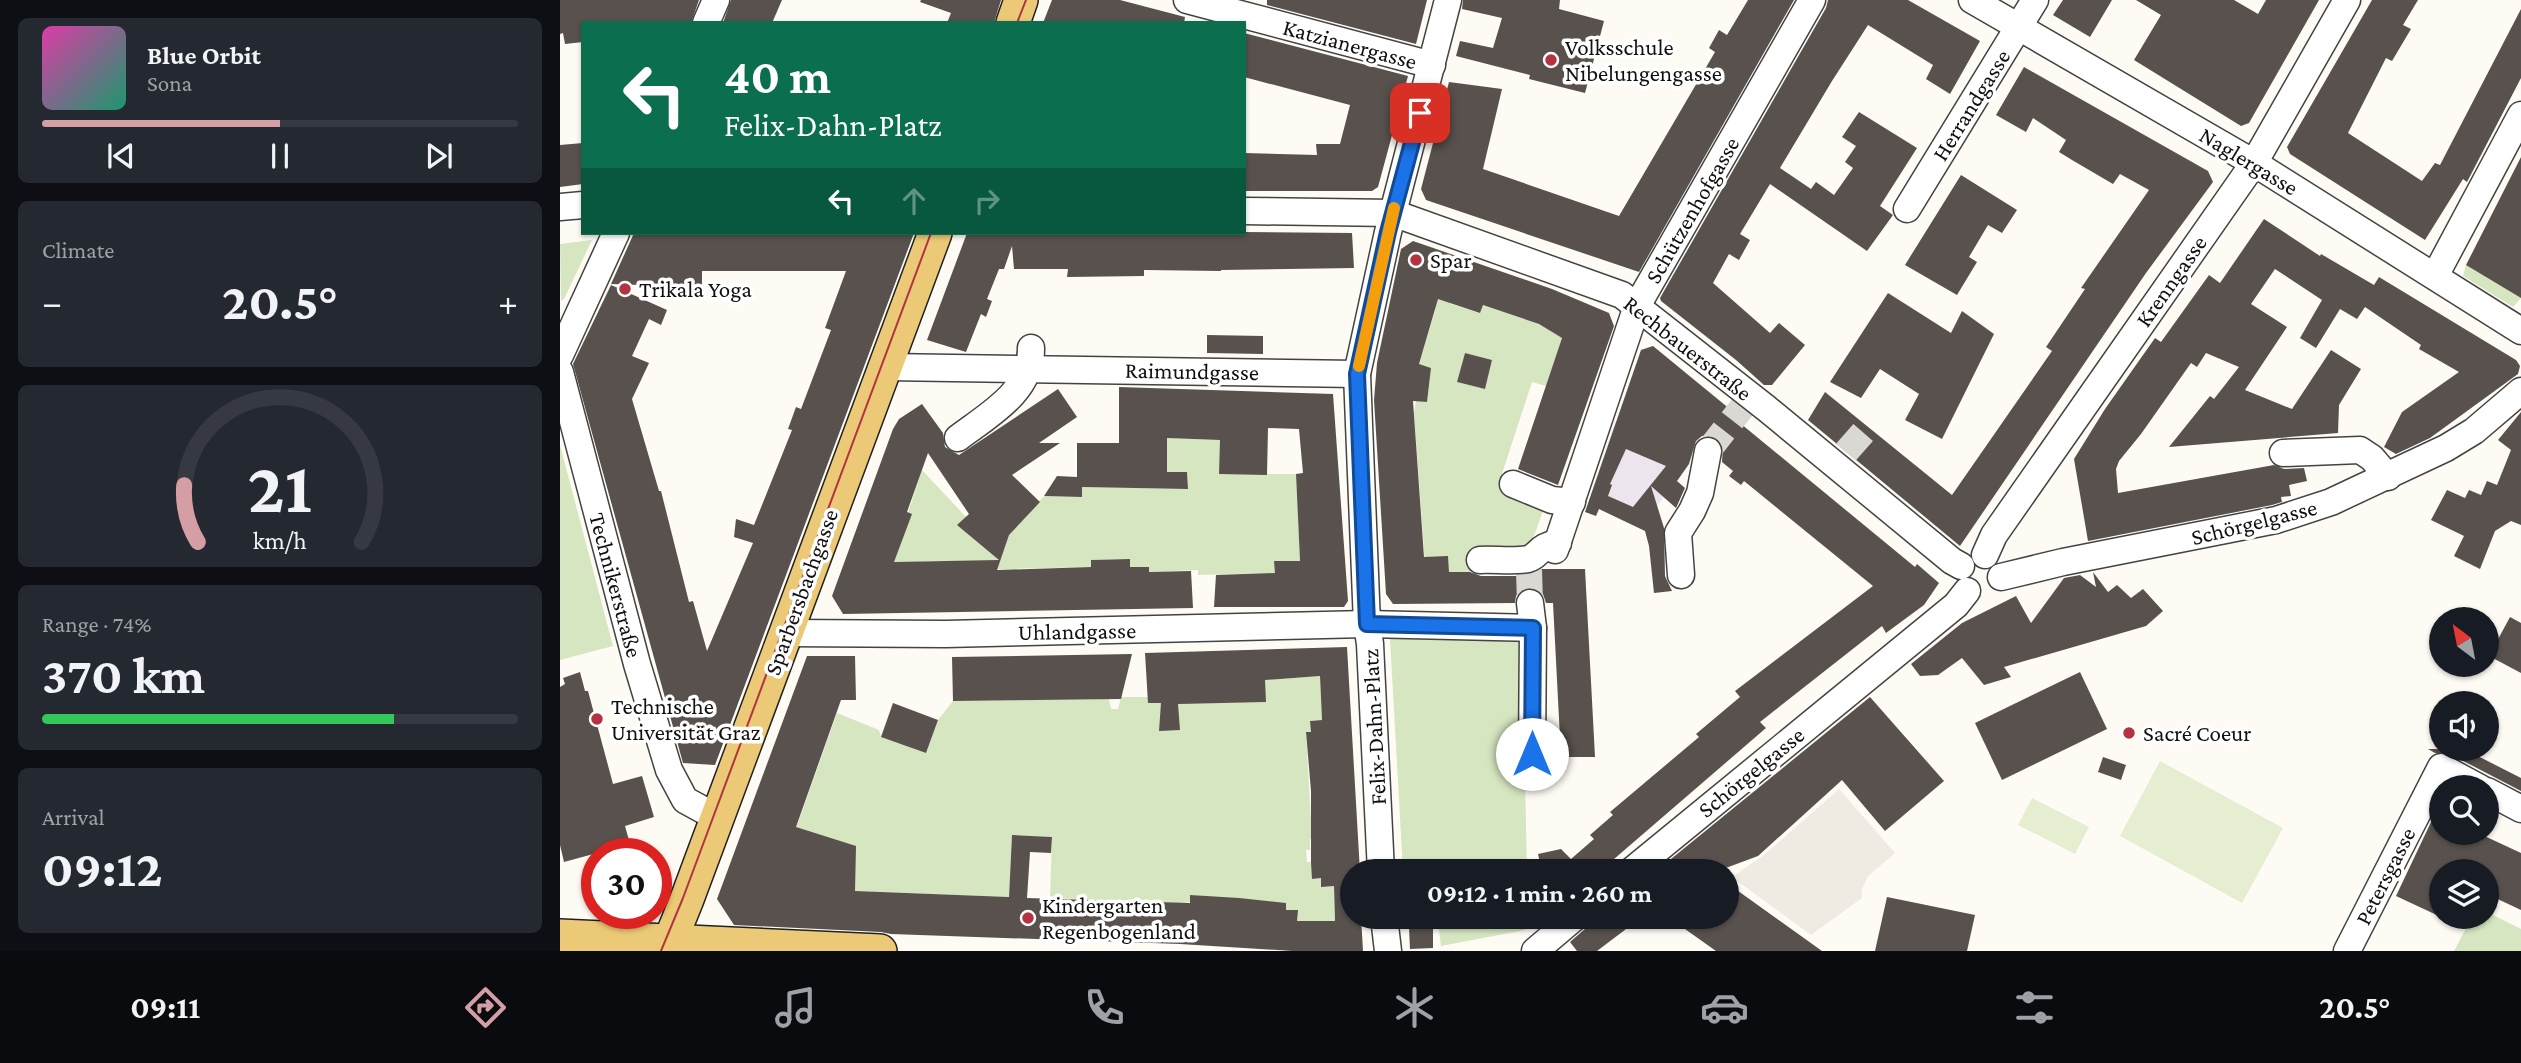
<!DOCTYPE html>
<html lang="en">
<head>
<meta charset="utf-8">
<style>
  body { margin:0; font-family:"Crimson Pro",serif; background:#242831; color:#f1f3f6; height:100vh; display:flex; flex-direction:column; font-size:26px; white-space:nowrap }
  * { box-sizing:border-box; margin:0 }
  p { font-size:23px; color:#9ea1a6 }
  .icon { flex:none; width:38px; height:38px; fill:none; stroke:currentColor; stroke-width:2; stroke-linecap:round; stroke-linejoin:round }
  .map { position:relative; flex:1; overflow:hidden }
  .drawer { display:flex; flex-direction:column; gap:18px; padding:18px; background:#0d0f14; width:560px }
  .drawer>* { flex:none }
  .guide { position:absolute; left:21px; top:21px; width:665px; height:214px; border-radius:0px; box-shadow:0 2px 5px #0004; background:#0b6e4f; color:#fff; overflow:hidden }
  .needle { width:46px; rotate:328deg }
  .buttons { position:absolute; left:1869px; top:607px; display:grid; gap:14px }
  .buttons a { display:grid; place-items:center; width:70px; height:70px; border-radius:50%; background:#171b24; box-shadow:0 2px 5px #0004; font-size:35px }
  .speed { position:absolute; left:21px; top:838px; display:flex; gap:14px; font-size:35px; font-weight:700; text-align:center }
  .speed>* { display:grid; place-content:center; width:91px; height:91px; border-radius:50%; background:#171b24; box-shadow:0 2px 5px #0004; line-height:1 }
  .speed .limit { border:10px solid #d22; background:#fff; color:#111 }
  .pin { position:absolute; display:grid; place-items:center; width:60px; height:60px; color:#fff; margin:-30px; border-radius:14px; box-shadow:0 4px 10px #0006 }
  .me { position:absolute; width:77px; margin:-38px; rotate:0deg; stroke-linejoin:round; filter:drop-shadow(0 0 5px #0008) }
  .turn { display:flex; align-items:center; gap:24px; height:147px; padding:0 28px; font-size:32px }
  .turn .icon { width:91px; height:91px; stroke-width:2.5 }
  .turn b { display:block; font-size:49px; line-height:60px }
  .lanes { display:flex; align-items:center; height:66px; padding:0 28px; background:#0003; justify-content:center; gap:35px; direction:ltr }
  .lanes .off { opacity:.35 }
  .big { font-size:52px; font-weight:700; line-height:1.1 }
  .drawer .tile { flex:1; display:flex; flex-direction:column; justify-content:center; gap:10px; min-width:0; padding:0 24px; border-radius:10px; background:#242831 }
  .drawer .dial { align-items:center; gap:0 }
  .dial svg { height:182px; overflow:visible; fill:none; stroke:#363941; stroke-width:7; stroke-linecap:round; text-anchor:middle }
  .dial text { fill:#f1f3f6; stroke:none }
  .song { display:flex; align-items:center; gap:21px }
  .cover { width:84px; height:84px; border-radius:10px; background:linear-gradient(135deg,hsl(320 70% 55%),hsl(160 70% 35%)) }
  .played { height:7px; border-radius:4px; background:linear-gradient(90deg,#d59da4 50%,#363941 50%) }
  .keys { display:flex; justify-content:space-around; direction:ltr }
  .heat { display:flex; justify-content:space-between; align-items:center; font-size:38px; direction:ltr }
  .charge { height:10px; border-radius:5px; background:linear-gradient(90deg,#34c759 74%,#363941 0) }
  .trip { position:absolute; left:780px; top:859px; width:399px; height:70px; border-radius:35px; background:#171b24; box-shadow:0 2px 5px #0004; font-weight:700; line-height:70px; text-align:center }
  .tabs { display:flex; height:112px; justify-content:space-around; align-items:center; background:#090b0e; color:#9ea1a6 }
  .tabs .icon { width:49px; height:49px }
  .tabs .active { color:#d59da4 }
  .tabs b { font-size:32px; color:#f1f3f6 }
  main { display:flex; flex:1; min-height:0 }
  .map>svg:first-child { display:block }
  .industrial { fill:#ece5ed }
  .green { fill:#d5e6c0; fill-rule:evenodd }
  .pitch { fill:#e5eed1 }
  .plaza { fill:#efebe2 }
  .building { fill:#58514d; fill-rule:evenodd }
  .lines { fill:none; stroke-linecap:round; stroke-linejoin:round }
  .minor-tunnel { stroke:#dad8d2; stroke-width:26; stroke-dasharray:26 13; stroke-linecap:butt }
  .minor-casing { stroke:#434343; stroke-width:29 }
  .major-casing { stroke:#212121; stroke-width:36 }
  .minor { stroke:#fff; stroke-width:26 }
  .major { stroke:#ebc976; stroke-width:33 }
  .tram { stroke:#b33440; stroke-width:2 }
  .route-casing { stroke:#114b97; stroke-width:18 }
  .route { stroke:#1a73e8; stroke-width:12 }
  .slow { stroke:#f59e0b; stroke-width:12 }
  .poi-dot { fill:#b33440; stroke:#fff; stroke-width:2.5 }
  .labels { text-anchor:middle; stroke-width:7; stroke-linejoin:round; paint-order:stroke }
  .street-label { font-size:23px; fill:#101010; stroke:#fff }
  .poi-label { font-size:23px; fill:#101010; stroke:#fff; text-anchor:start }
</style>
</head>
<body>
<main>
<section class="drawer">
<div class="tile">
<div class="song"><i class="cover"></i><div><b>Blue Orbit</b><p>Sona</p></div></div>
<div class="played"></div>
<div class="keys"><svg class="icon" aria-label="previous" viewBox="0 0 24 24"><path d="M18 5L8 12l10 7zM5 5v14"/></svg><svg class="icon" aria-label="pause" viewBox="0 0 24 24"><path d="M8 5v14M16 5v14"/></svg><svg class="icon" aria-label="next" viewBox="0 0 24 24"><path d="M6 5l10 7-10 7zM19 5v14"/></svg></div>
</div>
<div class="tile"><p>Climate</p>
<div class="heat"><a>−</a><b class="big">20.5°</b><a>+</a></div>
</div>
<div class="tile dial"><svg viewBox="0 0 100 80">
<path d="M14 69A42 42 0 1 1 86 69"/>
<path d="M14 69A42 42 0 0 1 8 44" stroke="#d59da4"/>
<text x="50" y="56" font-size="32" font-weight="700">21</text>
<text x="50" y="72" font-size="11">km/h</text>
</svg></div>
<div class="tile"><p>Range · 74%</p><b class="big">370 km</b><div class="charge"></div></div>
<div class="tile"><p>Arrival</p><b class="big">09:12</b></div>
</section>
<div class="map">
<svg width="1961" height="951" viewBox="0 0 1961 951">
  <rect width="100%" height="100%" fill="#fefbf4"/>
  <path class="industrial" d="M1055,422L1106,446L1128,466L1080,528L1028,504Z"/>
  <g class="green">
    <path d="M32,240L4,299L1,301L0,244Z"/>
    <path d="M1906,265L1961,298L1953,307L1903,276Z"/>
    <path d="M876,287L891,304L920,313L923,305L979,324L1002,338L986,386L972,382L938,486L951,491L983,511L968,552L912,554L913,572H889L888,556L865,563L854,413L856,401L867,402L871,368L859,364L875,311ZM905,353L932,360L925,389L897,382Z"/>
    <path d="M607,438L660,440V474H736L740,561H715V573L638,575V570L589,572V567H570L569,559L531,560V567L400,570V561H361L327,577L362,470L406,517L398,525L425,548L445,545L451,527L462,520L484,496L521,497L522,487L628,489L627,472H607Z"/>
    <path d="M0,445L53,646L0,660Z"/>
    <path d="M962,635L967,871H843L830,639Z"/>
    <path d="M760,676L762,720L751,721V732H746L752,839H750V850H746L747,862H752L753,879L761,878V886H774L775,921H737V910H726V903L630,895V902L620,903L490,898L492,837L452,835L449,897L293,891L214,869L237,826L277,713L319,730L321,737L366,753L378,720L393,701L549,699L551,709H558L561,697H588L589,703L705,702V680Z"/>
    <path d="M1927,912L1961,929V951H1894L1912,917H1927Z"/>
    <path d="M845,917H967L965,930L881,946L878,922L846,928Z"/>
  </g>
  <g class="pitch">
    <path d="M1600,761L1723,828L1682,903L1560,836Z"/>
    <path d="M1472,798L1529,827L1515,854L1458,825Z"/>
  </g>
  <path class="plaza" d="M1279,789L1335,853L1308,876L1302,889V898L1251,935L1172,877L1204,855Z"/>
  <g class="building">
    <path d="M0,0H139L131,23H23V42L5,44L3,33L0,34Z"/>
    <path d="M171,0H222L212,23H163Z"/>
    <path d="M361,0H441L434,23H387L391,13L360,2Z"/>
    <path d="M492,0H560L625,17L624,23H483Z"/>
    <path d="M707,0H867L856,44L707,5Z"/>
    <path d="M903,0H1000L999,9L1044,21L1025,93L969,79L970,75L896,56L900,41L933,48L942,18L902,9Z"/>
    <path d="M1188,0H1234L1079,272L866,200L861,189L889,82L942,89L923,169L1059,216L1155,52L1149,48L1159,30L1167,35Z"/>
    <path d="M1268,0H1348L1420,41L1390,94L1366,79L1373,65L1308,25L1272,81L1220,168L1251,189L1256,182L1274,195L1293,168L1285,162L1296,146L1282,137L1299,112L1357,148L1320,206L1333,215L1307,251L1210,184L1180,234L1190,240L1179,260L1169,254L1153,283L1210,333L1219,323L1245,345L1212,385H1204L1176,360L1101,301L1100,298L1266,8Z"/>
    <path d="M1503,0H1552L1530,37L1493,15Z"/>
    <path d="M1576,0H1674L1698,14L1706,0H1759L1689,123L1681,126L1574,60L1601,15Z"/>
    <path d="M1812,0H1858L1843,25L1851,29L1832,61L1826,58L1788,133L1862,181L1875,163L1880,165L1961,9V78L1907,182L1903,179L1865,240L1730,154L1727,147Z"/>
    <path d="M684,33L848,76L818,187L812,191H684V153L757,155L756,144H780L790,105L684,77Z"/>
    <path d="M1464,67L1648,171L1653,182L1586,273L1400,546L1248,420L1265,392L1392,495L1492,351L1486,347L1525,289L1521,288L1528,278L1589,190L1560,174L1553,184L1512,160L1499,152L1506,140L1473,118L1466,132L1436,115Z"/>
    <path d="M23,143V184L0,187V145Z"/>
    <path d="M1961,157V298L1906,265Z"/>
    <path d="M1401,175L1457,210L1442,233L1428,225L1409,257L1417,262L1397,295L1345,265Z"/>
    <path d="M1704,219L1760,256L1761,254L1814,285L1819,277L1956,360L1960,366L1958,374L1870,438L1836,454L1824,447L1842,412L1899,372L1859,349L1861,345L1805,307L1797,319L1780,309L1756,348L1740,338L1762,300L1715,269L1691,304L1727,327L1685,390L1732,409L1771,350L1801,369L1779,405L1778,433L1609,447L1650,396L1654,399L1679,367L1646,353L1637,367L1631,363L1581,434L1559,461L1556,469L1558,493L1714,465L1724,469L1744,468L1747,481L1729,485L1731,496L1721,497L1722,502L1712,505L1528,541L1514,459L1545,409L1595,338L1601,342L1649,275L1660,283Z"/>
    <path d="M684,232L792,233L794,268L661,270V271L584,270V276L507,277L508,269H454L452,246L444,269H439L427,299L432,301L426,317L421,314L406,352L367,340L407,233Z"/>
    <path d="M74,233H354L155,765L123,763L13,364L51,285L107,310L101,325L89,319L72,356L89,363L72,399L99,491H101L129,602L133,601L147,651L193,543L174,537L176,519L194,525L232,430L228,429L236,407L241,409L271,330L265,328L286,271H142V287L51,284Z"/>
    <path d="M853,241L992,289L1049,313L1054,326L998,485L958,469L1002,338L979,324L923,305L920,313L878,299L859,364L871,368L867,402L853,401L864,557L888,556L889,572H910L921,576H957L973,574L982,569H1025L1035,757H1001L993,603H986L983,594L977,589L969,587L961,590L956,596L955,603L833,604L826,594L814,400L817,363L841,249Z"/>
    <path d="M1328,293L1391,333L1402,311L1434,334L1382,439L1345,420L1359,394L1320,369L1301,398L1270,382Z"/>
    <path d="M647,335L703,336V354L647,353Z"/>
    <path d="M1093,346L1171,410L1169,414L1242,474L1355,567L1357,564L1379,583L1364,605L1326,633L1322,626L1200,722L1206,728L1039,872H982L978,854L1001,849L1011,859L1034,839L1030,835L1053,815L1050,812L1139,737L1136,734L1180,697L1175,691L1313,586L1184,481L1181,485L1169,476L1173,471L1162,462L1163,445L1158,439L1150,435L1142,436L1136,441L1129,464L1117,481L1125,488L1116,508L1091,486L1104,528L1105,576L1112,591L1094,593L1089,546L1085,531L1039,509L1036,516L1025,512L1081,350ZM1066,449L1106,466L1073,507L1048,496L1052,485L1050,484Z"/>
    <path d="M905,353L932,360L925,389L897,382Z"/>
    <path d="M559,387L773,394L788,601L784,607H654L656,575L715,573L714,561H740L736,474L743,473L739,429L708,428L707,475L659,474L660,440L607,438V472H627L628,489L522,487V497L484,496L497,476L517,477V443H559Z"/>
    <path d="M498,389L517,417L479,443H500L452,475L480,502L449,535L437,570L531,567V560L570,559V567H589V572L631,571L633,608L283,614L272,596L333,429L339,419L362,404L383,433L385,447L399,455ZM368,453L409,514L397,525L439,560L334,562L352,514L347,512Z"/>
    <path d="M1961,412V525L1951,521L1935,531L1920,569L1894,556L1904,536L1871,520L1887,490L1905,498L1909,490L1921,495L1927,481L1937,485L1951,450L1938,440Z"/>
    <path d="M1533,572L1548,592L1557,585L1571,598L1583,589L1603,611L1586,626L1444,667L1451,677L1424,685L1402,658L1378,675L1360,676L1351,664L1402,623L1456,596L1471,623L1504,578L1520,575L1536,587Z"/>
    <path d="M1950,617L1961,623V673L1929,656Z"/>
    <path d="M787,647L800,872H793V917H801L803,951H733L620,944L331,934L321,932L174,925L157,899L247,656H295L296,700H281L236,827L296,846L295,891L449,897L452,835L492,837L491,853L470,852L467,898L630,903V895L679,898L726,903V910H738L737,921H775L774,886L761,887V878L752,879L751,862V791L746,732H751L750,721L762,720L760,676L705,680L706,702L618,704L620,730L599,731L601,703H588L585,653Z"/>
    <path d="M572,654L561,699L393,701L392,657Z"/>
    <path d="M20,672L25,691H28L53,784L82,776L94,817L65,826L70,844L4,862L0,845V687L5,684L3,678Z"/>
    <path d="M1520,672L1547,729L1442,780L1415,723Z"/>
    <path d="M1310,697L1384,781L1325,831L1282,780L1198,856L1155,872H1095Z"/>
    <path d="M333,703L378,720L366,753L321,737Z"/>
    <path d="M1868,749H1904L1961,778V791L1888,753H1875Z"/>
    <path d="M1543,757L1566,765L1561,780L1538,772Z"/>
    <path d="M1881,801V833H1918L1961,853V910L1927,894V872H1881V917L1836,896Z"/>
    <path d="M1167,883L1262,951H1156L1108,917H1167Z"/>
    <path d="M1327,897L1415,915L1407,951H1315Z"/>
    <path d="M1030,917H1082L1037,951H1017L1010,942L1026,928Z"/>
    <path d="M873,927V948L850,949L849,928Z"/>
  </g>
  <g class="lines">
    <g class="minor-tunnel">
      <path d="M1148,451L1191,396"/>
      <path d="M1286,452L1308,427"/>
      <path d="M969,570L970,603"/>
    </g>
    <g class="minor-casing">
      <g id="minor">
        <path d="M627,0L872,65"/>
        <path d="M1412,0L1694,163L1961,331"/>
        <path d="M146,23L156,0"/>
        <path d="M0,207L23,205"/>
        <path d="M1347,209L1475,0"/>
        <path d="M684,211L833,213L1062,295L1206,408L1392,561L1401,566"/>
        <path d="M1875,276L1961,115"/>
        <path d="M0,355L56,233"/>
        <path d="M326,367L797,374"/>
        <path d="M0,372L77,664L109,770L125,800L156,817"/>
        <path d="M398,438C428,415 472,392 471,348"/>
        <path d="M1723,453L1800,450L1812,458L1828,477"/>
        <path d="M953,484L992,500L1012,502"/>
        <path d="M995,550L1077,306L1252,0"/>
        <path d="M1425,555L1434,535L1694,163L1787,0"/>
        <path d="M920,560C935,559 953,562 968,559C979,556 978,546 998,543"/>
        <path d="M1121,575L1118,533L1132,511L1140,493L1148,451"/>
        <path d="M1441,577L1503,562L1716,520L1771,502L1886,448L1914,431L1961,391"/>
        <path d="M970,603L973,628L972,755"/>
        <path d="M226,633L386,634L807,624L973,628"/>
        <path d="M1927,791L1961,809"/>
        <path d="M821,872L810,644L807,624L797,374L828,232L888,0"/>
        <path d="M1070,872L1396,605L1407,591"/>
        <path d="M824,917L828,951"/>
        <path d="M975,951L1015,917"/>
        <path d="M1787,951L1881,767L1920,788"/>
      </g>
    </g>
    <g class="major-casing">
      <g id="major">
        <path d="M453,23L461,0"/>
        <path d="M0,936L320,951"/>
        <path d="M106,951L127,899L375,233"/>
      </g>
    </g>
    <use href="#minor" class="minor"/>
    <use href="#major" class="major"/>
    <g class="tram">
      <path d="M457,23L466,0"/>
      <path d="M101,951L123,898L371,233"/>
    </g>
  </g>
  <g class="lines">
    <g class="route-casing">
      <path id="route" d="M860,113L828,232L797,374L807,624L973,628L972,754"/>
    </g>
    <use href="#route" class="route"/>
    <path class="slow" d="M799,366L834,208"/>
  </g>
  <g class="poi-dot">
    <circle cx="991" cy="60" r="7"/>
    <circle cx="856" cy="260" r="7"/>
    <circle cx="65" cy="289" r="7"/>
    <circle cx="37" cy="719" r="7"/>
    <circle cx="1569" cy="733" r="7"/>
    <circle cx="468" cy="918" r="7"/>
  </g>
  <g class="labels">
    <g class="street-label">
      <text transform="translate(790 44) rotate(15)" y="8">Katzianergasse</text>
      <text transform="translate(1411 105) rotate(-58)" y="8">Herrandgasse</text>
      <text transform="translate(1689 161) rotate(31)" y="8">Naglergasse</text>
      <text transform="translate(1132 210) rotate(-60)" y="8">Schützenhofgasse</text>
      <text transform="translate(1611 281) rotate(-55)" y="8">Krenngasse</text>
      <text transform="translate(1128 348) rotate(38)" y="8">Rechbauerstraße</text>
      <text transform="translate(632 371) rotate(1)" y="8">Raimundgasse</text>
      <text transform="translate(1694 522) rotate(-14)" y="8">Schörgelgasse</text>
      <text transform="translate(56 585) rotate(75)" y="8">Technikerstraße</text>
      <text transform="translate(241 592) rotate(-70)" y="8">Sparbersbachgasse</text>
      <text transform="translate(517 631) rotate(-1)" y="8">Uhlandgasse</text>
      <text transform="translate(814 727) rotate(-93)" y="8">Felix-Dahn-Platz</text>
      <text transform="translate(1191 772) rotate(-39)" y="8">Schörgelgasse</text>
      <text transform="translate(1825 876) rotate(-63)" y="8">Petersgasse</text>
    </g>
    <g class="poi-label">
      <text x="1005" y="55">Volksschule<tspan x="1005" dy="26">Nibelungengasse</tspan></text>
      <text x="870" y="268">Spar</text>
      <text x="79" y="297">Trikala Yoga</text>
      <text x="51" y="714">Technische<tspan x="51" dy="26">Universität Graz</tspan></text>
      <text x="1583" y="741">Sacré Coeur</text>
      <text x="482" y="913">Kindergarten<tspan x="482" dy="26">Regenbogenland</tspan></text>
    </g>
  </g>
</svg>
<div class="buttons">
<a><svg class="needle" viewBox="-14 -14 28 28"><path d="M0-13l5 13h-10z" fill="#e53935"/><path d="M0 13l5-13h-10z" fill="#9ea1a6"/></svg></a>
<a><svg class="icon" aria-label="sound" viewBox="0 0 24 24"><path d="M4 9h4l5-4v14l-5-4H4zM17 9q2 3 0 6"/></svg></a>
<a><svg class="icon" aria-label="search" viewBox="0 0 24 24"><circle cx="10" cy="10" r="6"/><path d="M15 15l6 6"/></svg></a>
<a><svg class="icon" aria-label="layers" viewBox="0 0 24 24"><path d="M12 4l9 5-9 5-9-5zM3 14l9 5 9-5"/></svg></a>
</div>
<div class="speed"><div class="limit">30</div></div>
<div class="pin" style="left:860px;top:113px;background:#d93025"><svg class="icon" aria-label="arrive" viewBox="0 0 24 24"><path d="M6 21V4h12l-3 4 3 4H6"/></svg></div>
<svg class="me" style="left:972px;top:754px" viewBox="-20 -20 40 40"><circle r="19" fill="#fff"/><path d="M0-13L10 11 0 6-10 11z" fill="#1a73e8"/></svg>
<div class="trip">09:12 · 1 min · 260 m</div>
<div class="guide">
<div class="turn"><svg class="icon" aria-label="left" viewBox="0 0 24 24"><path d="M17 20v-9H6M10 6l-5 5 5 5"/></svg><div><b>40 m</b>Felix-Dahn-Platz</div></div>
<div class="lanes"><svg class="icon" aria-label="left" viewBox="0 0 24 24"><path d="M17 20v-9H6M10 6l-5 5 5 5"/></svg><svg class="icon off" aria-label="ahead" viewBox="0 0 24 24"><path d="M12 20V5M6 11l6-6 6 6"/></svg><svg class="icon off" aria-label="right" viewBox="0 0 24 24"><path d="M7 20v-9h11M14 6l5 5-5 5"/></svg></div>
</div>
</div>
</main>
<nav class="tabs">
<b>09:11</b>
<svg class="icon active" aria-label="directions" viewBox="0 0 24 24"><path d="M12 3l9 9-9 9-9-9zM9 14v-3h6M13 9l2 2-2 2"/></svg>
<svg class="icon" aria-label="music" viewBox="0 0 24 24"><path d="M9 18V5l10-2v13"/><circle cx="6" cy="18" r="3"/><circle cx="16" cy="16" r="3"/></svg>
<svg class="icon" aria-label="phone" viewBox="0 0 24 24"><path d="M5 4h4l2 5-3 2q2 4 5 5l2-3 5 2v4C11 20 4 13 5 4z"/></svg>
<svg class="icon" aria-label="climate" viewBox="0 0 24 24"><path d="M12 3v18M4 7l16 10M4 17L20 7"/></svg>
<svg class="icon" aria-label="car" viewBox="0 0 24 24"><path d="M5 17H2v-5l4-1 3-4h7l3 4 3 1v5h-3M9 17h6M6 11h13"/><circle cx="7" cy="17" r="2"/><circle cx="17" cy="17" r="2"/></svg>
<svg class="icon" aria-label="filters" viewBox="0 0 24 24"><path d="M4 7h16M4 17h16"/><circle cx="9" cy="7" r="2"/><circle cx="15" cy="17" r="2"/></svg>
<b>20.5°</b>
</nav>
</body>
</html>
